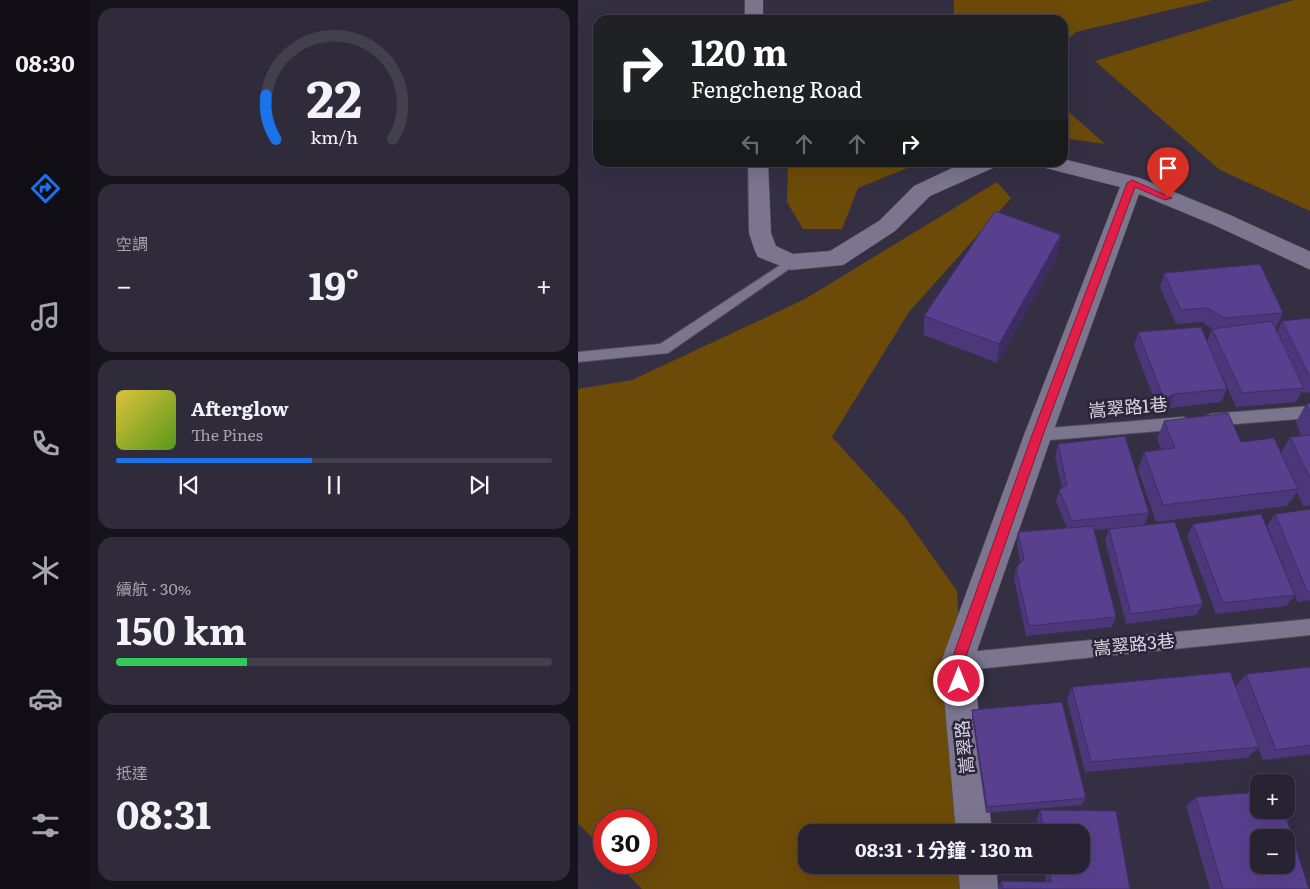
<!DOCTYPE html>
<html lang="zh-TW">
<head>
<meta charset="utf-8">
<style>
  body { margin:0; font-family:Literata,"Noto Sans TC",serif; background:#2f2b3a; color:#f1f3f6; height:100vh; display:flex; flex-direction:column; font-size:19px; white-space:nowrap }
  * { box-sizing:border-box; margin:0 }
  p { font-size:16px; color:#a4a4ac }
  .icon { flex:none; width:28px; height:28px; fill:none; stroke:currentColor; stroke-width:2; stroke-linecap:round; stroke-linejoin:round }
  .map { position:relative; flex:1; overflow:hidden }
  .panel { display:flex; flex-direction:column; gap:8px; padding:8px; background:#15131c; width:488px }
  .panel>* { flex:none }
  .banner { position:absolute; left:15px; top:15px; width:475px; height:152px; border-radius:15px; box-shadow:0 5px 20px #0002,0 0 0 1px #43404d; background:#202124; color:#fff; overflow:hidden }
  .tools { position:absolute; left:672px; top:774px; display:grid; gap:10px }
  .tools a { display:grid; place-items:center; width:45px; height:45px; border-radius:10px; background:#272332; box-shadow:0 5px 20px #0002,0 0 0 1px #43404d; font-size:25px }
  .speed { position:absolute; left:15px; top:809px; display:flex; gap:10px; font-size:25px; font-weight:700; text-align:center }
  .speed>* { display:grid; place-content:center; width:65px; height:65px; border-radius:50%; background:#272332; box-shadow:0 5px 20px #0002,0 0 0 1px #43404d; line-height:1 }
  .speed .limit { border:8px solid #d22; background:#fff; color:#111 }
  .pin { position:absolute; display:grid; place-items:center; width:42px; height:42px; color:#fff; margin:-51px -21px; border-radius:50% 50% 50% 0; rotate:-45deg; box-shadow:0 0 5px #0007 }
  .pin .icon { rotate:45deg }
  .me { position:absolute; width:55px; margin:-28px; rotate:0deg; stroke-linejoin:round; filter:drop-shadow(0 0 4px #0008) }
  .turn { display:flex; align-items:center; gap:18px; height:105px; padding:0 15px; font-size:22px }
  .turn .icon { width:65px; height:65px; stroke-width:2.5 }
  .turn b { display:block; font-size:35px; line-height:42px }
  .lanes { display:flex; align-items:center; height:48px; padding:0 15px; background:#0003; justify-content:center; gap:25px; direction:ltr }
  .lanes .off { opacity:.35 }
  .big { font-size:38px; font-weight:700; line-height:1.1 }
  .panel .card { flex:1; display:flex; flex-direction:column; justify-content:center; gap:8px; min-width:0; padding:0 18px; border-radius:15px; background:#2f2b3a }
  .panel .dial { align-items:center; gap:0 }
  .dial svg { height:130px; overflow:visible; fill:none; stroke:#43404d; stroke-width:7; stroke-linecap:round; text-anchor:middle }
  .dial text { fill:#f1f3f6; stroke:none }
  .song { display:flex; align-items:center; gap:15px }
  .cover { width:60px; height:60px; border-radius:8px; background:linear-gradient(135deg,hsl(50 70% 55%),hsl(90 70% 35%)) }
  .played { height:5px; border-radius:2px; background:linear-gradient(90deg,#1a73e8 45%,#43404d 45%) }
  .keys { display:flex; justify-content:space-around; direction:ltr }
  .heat { display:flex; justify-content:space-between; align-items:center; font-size:28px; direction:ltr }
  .charge { height:8px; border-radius:4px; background:linear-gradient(90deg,#34c759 30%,#43404d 0) }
  .trip { position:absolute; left:220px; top:824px; width:292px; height:50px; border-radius:15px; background:#272332; box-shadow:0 5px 20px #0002,0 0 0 1px #43404d; font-weight:700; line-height:50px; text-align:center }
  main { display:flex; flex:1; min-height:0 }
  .tabs { display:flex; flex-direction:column; width:90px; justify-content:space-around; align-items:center; background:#100e14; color:#a4a4ac }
  .tabs .icon { width:35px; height:35px }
  .tabs .current { color:#1a73e8 }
  .tabs b { font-size:22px; color:#f1f3f6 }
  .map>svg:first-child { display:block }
  .green { fill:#6c4b09 }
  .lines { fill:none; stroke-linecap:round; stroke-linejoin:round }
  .lane-casing { stroke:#514b5d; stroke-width:2 }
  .street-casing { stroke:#514b5d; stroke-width:1 }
  .lane { fill:#7b768e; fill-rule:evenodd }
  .street { fill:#7b768e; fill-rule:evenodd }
  .wall { fill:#4d377b }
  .shaded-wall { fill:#3e2d64 }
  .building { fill:#59408f; stroke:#3e2d64; fill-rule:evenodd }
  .route { fill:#e11d48; stroke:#92132f }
  .labels { text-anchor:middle; stroke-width:5; stroke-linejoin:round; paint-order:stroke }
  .street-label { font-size:18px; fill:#d8d5e2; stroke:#2a2539 }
</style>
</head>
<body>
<main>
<nav class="tabs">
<b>08:30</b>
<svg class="icon current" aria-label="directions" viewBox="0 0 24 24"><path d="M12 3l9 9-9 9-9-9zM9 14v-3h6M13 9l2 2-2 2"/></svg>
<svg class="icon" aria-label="music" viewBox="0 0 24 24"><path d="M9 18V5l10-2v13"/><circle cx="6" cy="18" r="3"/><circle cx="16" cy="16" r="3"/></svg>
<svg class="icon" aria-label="phone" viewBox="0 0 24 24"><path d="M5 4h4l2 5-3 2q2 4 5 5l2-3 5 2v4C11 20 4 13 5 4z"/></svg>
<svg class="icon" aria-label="climate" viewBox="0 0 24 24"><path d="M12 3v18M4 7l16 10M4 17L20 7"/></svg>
<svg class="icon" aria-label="car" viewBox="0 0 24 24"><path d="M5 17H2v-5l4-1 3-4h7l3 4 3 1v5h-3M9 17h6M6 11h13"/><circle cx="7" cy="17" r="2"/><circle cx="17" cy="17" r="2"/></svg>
<svg class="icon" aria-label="filters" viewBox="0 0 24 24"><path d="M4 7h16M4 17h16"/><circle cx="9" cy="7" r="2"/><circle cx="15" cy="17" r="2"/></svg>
</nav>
<section class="panel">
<div class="card dial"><svg viewBox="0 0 100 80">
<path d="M14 69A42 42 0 1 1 86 69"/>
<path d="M14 69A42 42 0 0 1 8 42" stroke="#1a73e8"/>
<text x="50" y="56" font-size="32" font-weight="700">22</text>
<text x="50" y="72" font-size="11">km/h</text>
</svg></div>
<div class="card"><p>空調</p>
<div class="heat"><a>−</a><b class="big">19°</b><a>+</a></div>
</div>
<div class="card">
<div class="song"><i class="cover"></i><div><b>Afterglow</b><p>The Pines</p></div></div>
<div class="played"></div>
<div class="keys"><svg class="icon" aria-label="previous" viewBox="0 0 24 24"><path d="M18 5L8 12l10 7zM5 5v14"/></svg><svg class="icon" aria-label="pause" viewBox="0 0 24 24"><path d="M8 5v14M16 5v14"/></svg><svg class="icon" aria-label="next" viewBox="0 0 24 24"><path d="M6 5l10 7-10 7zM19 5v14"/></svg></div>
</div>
<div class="card"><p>續航 · 30%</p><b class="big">150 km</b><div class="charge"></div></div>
<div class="card"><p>抵達</p><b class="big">08:31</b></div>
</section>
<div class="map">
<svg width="733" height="889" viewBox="0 0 733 889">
  <rect width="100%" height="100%" fill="#342f43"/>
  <g class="green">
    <path d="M376,0H634L498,32L488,41L485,48V20H376Z"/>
    <path d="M716,0H732V211L642,170L517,61Z"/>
    <path d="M485,89L491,112L527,144L485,138Z"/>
    <path d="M210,163V162L342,163L280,188L264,229H225L209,202Z"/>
    <path d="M419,182L433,198L331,312L254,437L325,515L379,591L394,832H229V865H396L397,889H64L38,863L69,862V820H26V850L0,823V389L54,380L227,299Z"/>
  </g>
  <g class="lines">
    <g class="lane-casing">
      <g id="lane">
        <path d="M213,258L219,262L217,265L90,353L0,362V352L82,344Z"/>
        <path d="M733,406V418L633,426L628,424L626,420L628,416L633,414Z"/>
        <path d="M605,417L610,419L612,423L610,427L605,429L460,441L455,439L453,435L455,431L460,429Z"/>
        <path d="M733,619V635L379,671L373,668L370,662L373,656L379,653Z"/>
      </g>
    </g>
    <g class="street-casing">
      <g id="street">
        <rect x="167" y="0" width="18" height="20"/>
        <path d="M485,159L562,178L652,215L733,252V270L636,225L561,194L474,435L395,662L414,832H378L363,662L446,435L542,187L464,167L461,162H485Z"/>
        <path d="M170,162H190L193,233L198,246L215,254L252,251L301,221L336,186L387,162H420L417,167L352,196L317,231L265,265L213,270L180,257L177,251L171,233Z"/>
        <path d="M380,865H418L420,889H382Z"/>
      </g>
    </g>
    <use href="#lane" class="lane"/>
    <use href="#street" class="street"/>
  </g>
  <g class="wall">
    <path d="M480,255L419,363L346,335V316Z"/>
    <path d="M586,273L705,313L698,327H696L699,332L704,321L733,318V392L725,393L724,391L718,402L658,407L637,360L649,389L643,402L592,408L581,412L556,346L560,332L629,342L634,329L624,322L598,324L582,287Z"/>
    <path d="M733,403V505L725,506L719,492L709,506L578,522L560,470L566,452L584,450L579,439L586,421L703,453L712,437L723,436L718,422L728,404Z"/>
    <path d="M480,444L571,513L566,525L625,604L618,615L548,624L527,540L531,529L540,528L516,530L538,617L534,627L448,636L436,579L438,568L442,563L439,543L440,532L489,528L478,502L481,490L484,488L477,457Z"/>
    <path d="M733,509V600L720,602L689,526L697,514Z"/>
    <path d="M615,524L717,595L708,606L638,614L609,536Z"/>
    <path d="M733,667V754L685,760L680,748L669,758L507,772L489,699L494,687L658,686L668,674Z"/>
    <path d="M394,710L508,798L504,805L408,813L394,718Z"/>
    <path d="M618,797L731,889H632L608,806Z"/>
    <path d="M462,810L538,811L552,889H421V887L423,881L468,882L465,865H504V832H461L459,819Z"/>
  </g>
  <g class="shaded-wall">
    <path d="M483,235L480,255L419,363L421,344Z"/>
    <path d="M596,394L592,408L581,412L586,399Z"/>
  </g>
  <g class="building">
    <path d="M417,211L483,235L421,344L346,316Z"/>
    <path d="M682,264L705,313L646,318L629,308L603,310L586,273Z"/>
    <path d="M733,318V379L704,321Z"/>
    <path d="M694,321L726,388L664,393L634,329Z"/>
    <path d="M623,327L649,389L596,394L586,399L560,332Z"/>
    <path d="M733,403V414L728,404Z"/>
    <path d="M650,413L663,442L696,438L720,489L585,505L566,452L597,448L586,421Z"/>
    <path d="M733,435V480L712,437Z"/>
    <path d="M547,436L571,513L494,521L481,490L489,485L480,444Z"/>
    <path d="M733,509V591H729L697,514Z"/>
    <path d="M683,514L717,595L645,603L615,524Z"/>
    <path d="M597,522L625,604L553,614L531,529Z"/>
    <path d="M515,526L538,617L451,626L438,568L446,559L440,532Z"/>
    <path d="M733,667V745L698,750L668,674Z"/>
    <path d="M652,672L681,747L513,762L494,687Z"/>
    <path d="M484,702L508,798L409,807L394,710Z"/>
    <path d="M681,792V810H706L731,889H645L618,797ZM681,838H709V865H681Z"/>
    <path d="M462,810L538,811L552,889H425L423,881L473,882L470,865H504V832H466Z"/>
  </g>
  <path class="route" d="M554,180L594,198L587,200L557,187L465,435L386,662L388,681L386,686L381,688L376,686L373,662L454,435L549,183Z"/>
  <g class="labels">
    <g class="street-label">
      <text transform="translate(550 408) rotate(-5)" y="6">嵩翠路1巷</text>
      <text transform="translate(556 645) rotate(-6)" y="6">嵩翠路3巷</text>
      <text transform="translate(387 747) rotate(-96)" y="6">嵩翠路</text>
    </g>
  </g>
</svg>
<div class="tools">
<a>+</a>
<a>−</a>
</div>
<div class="speed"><div class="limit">30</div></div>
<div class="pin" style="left:590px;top:198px;background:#d93025"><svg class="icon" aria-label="arrive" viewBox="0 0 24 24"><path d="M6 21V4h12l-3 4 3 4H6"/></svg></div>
<svg class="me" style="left:381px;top:681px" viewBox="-20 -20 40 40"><circle r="17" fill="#e11d48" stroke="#fff" stroke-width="3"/><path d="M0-11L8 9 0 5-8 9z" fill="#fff"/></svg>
<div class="trip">08:31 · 1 分鐘 · 130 m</div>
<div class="banner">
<div class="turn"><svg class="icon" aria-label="right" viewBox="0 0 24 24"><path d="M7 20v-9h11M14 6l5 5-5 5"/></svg><div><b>120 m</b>Fengcheng Road</div></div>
<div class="lanes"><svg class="icon off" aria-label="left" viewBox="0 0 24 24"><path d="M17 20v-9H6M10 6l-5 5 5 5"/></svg><svg class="icon off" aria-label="ahead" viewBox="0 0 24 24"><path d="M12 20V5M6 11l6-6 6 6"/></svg><svg class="icon off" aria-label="ahead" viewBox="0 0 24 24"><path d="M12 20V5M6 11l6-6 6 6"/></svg><svg class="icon" aria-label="right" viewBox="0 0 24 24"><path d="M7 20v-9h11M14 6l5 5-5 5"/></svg></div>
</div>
</div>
</main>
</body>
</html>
